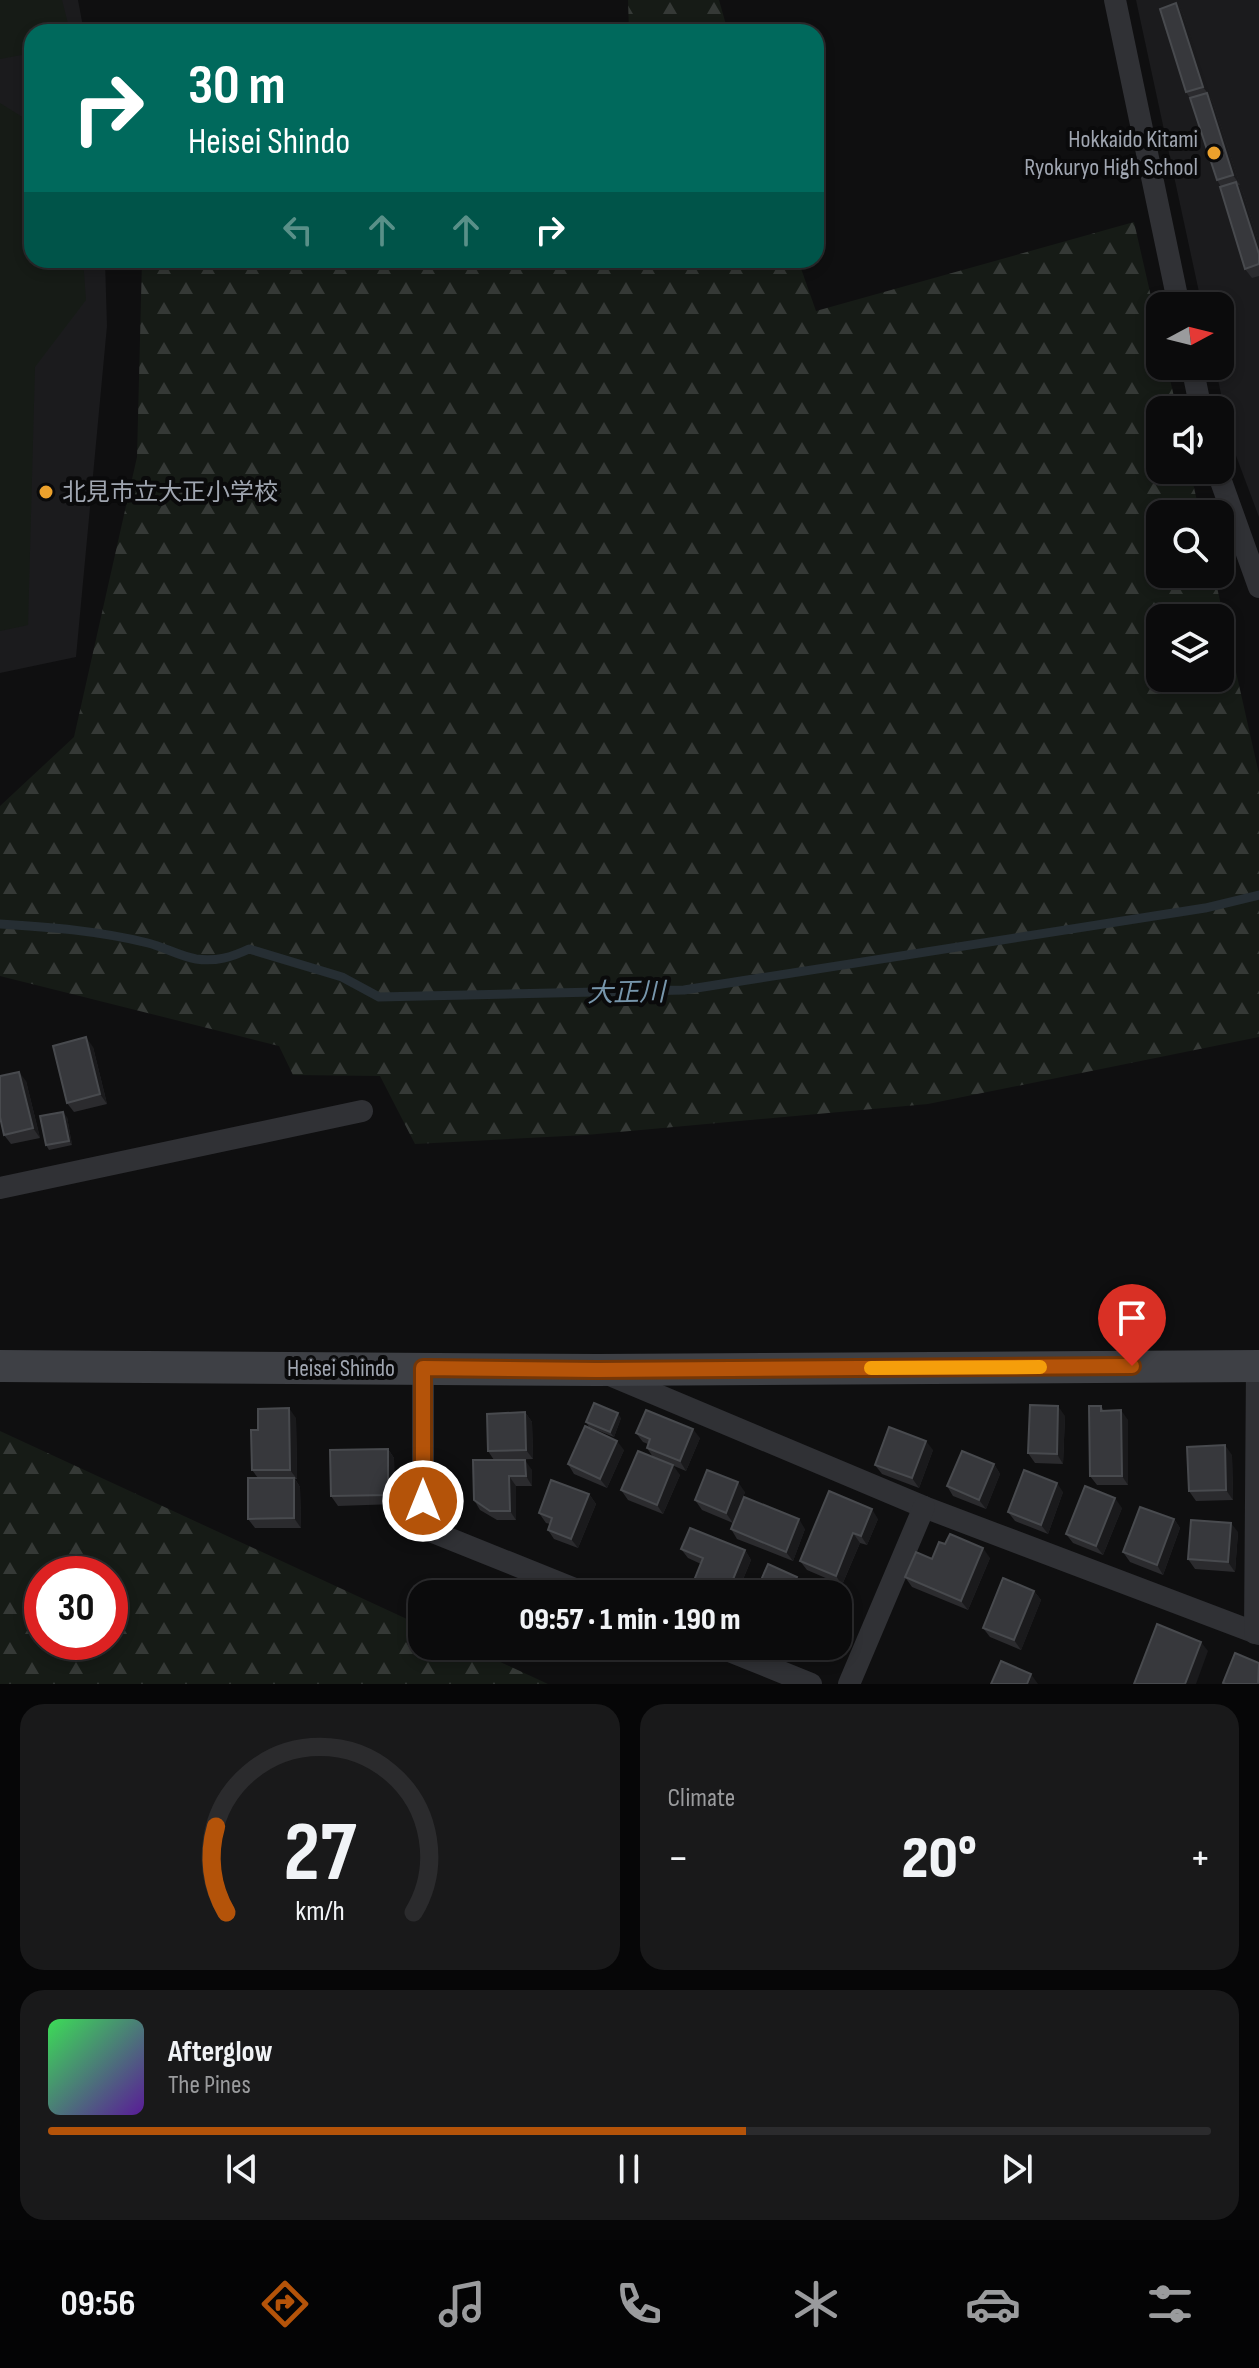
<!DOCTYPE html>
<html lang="en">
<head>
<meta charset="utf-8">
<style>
  body { margin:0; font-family:"Sofia Sans Condensed","Noto Sans JP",sans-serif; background:#19191a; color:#f1f3f6; height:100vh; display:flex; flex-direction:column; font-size:30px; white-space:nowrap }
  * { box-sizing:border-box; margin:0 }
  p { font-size:26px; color:#9a9b9d }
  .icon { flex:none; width:44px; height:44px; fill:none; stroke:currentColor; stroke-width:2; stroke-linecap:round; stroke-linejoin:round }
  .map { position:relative; height:1684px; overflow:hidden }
  .drawer { display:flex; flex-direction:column; gap:20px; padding:20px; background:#060607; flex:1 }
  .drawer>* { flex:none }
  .banner { position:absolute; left:24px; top:24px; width:800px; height:244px; border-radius:24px; box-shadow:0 4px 12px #0003,0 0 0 2px #2b2b2d; background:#00695c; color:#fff; overflow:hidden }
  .needle { width:52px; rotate:83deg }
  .fabs { position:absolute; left:1146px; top:292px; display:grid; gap:16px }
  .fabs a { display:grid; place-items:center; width:88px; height:88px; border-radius:16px; background:#0b0b0c; box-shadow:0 4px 12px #0003,0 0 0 2px #2b2b2d; font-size:40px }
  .speed { position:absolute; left:24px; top:1556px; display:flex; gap:16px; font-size:40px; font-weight:700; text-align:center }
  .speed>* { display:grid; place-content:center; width:104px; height:104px; border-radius:50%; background:#0b0b0c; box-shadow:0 4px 12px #0003,0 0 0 2px #2b2b2d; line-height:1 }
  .speed .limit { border:12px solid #d22; background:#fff; color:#111 }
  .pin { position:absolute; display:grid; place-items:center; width:68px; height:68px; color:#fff; margin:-82px -34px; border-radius:50% 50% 50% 0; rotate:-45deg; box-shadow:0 0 8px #0007 }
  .pin .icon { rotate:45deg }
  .me { position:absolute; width:88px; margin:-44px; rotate:0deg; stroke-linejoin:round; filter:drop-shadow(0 0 6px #0008) }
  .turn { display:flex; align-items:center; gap:28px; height:168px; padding:0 32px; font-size:36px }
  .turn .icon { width:104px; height:104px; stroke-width:2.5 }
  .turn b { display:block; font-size:56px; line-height:68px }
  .lanes { display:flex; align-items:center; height:76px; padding:0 32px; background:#0003; justify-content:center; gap:40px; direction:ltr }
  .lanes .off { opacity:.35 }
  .big { font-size:60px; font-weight:800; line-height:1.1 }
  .drawer .widget { flex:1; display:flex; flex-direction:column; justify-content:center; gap:12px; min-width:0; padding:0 28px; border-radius:24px; background:#19191a }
  .drawer .dial { align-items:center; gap:0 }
  .dial svg { height:208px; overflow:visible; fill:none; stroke:#2b2b2d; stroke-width:7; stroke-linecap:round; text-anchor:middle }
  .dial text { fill:#f1f3f6; stroke:none }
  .song { display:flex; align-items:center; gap:24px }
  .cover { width:96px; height:96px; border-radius:12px; background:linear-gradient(135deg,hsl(130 70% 55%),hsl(270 70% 35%)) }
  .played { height:8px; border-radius:4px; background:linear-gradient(90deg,#b45309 60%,#2b2b2d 60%) }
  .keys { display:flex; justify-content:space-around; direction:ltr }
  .heat { display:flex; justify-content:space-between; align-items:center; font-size:44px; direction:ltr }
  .drawer .tiles { flex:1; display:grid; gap:20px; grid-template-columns:1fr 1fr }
  .widget:last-child { grid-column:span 2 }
  .trip { position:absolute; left:408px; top:1580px; width:444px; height:80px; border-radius:24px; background:#0b0b0c; box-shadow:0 4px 12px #0003,0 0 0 2px #2b2b2d; font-weight:800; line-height:80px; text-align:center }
  .tabs { display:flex; height:128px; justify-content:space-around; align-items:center; background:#040405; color:#9a9b9d }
  .tabs .icon { width:56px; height:56px }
  .tabs .active { color:#b45309 }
  .tabs b { font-size:36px; color:#f1f3f6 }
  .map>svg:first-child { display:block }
  .built { fill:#1b1b1d }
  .forest { fill:url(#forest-firs); fill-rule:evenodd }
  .garden { fill:#161b16 }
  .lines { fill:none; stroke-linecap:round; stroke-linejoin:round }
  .stream { stroke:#262e33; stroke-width:9 }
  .street { stroke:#303135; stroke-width:22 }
  .secondary { stroke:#3e4045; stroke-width:32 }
  .wall { fill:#2b2b2e }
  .shaded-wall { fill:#1a1a1c }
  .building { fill:#37383c; stroke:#484a4e; stroke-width:2 }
  .route-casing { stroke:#753606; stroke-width:20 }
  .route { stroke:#b45309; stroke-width:14 }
  .slow { stroke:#f59e0b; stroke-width:14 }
  .poi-dot { fill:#eca12c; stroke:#0a0a0b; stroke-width:3 }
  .labels { text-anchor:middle; stroke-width:8; stroke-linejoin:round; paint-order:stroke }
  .poi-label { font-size:24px; fill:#a0a6b1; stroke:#0a0a0b; text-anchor:end }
  .street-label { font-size:24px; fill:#a0a6b1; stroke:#0a0a0b }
  .water-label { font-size:26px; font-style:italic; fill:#7796ac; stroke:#0a0a0b }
</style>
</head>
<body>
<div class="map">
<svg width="1259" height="1684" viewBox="0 0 1259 1684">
  <defs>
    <pattern id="forest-firs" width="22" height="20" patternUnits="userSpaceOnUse" patternTransform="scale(2)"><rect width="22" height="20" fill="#161b16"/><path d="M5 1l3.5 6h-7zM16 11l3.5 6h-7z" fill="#353936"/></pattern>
  </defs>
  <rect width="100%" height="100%" fill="#0f0f10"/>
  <g class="built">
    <path d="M0,0H78L84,32H32V260H105L107,326L76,657L0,673Z"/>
    <path d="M1136,0H1259V517L1232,445L1215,366H1220V306H1202Z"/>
  </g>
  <g class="forest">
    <path d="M628,0H719L728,32H629Z"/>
    <path d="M1134,222L1160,336V366H1167L1177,410H1160V470H1190L1200,514H1160V574H1214L1259,774V1037L928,1104L586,1135L415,1144L380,1076L293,1075L279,1046L0,976V806L74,737L137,457L142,260H798L816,311ZM1160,618H1220V678H1160Z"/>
    <path d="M0,1431L422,1626V1646H466L548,1684H0ZM42,1574H110V1642H42Z"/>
  </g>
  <g class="garden">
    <path d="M0,0H62L70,32H32V53L0,59Z"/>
    <path d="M0,103L32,123V260H83L86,300L35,367L28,625L0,631Z"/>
  </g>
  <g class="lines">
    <path class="stream" d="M0,924C50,927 100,931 148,943C164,947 179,956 196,959C216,962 232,957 249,949L342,977L379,997L684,990L1205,908L1259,895"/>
    <g class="street">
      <path d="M1115,0L1179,306"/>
      <path d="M1192,366L1201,410"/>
      <path d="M1217,470L1259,587"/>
      <path d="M0,1188L362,1111"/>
      <path d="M423,1368V1528L587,1594"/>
      <path d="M610,1375L924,1507L1259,1634"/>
      <path d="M1255,1633L1257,1366"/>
      <path d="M717,1646L811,1684"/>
      <path d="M849,1684L924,1507"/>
    </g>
    <path class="secondary" d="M0,1366L597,1370L1259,1366"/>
  </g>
  <g class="wall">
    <path d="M1176,3L1183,13L1209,96L1213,102L1240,185H1238L1243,192L1259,243V276L1252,278L1245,269L1221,187L1217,180L1190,98L1186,92Z"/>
    <path d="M93,1047L107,1104L74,1112L67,1103Z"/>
    <path d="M26,1081L40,1138L11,1144L4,1135Z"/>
    <path d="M67,1117L72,1145L49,1150L46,1145Z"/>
    <path d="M1101,1406L1104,1411L1128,1420V1485H1097L1090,1476Z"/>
    <path d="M525,1412L532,1422L533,1459L508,1460L532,1470V1486H516V1520H497L480,1510L474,1500L494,1460L488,1451Z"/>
    <path d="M1065,1416L1063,1464L1035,1463L1028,1453Z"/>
    <path d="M296,1418L297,1479H295L300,1487L301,1528H255L248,1519L258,1478L252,1470L258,1430Z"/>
    <path d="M621,1418L614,1437L589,1427L586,1422Z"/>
    <path d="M636,1433L700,1438L686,1471L655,1458L680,1475L663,1514L628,1500L621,1490L653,1457L647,1448L648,1444L643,1442Z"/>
    <path d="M388,1449L394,1458L395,1504L338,1506L331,1496Z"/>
    <path d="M624,1450L607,1488L574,1474L568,1464Z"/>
    <path d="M933,1450L919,1488L882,1474L875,1465Z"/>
    <path d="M1232,1455L1233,1500L1196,1501L1189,1491Z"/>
    <path d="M994,1464L1000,1474L986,1509L953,1496L947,1486Z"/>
    <path d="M745,1492L733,1523L702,1510L695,1500Z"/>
    <path d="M1063,1492L1048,1534L1015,1521L1008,1512Z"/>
    <path d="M589,1494L596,1504L578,1548L554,1539L548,1530L550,1524L546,1523L539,1513Z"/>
    <path d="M1122,1508L1103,1555L1073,1543L1066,1534Z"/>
    <path d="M878,1519L867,1545L860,1543L842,1585L807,1570L800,1561Z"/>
    <path d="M1174,1519L1180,1528L1163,1575L1130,1562L1123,1552Z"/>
    <path d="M731,1529H805L793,1561L737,1539Z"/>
    <path d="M1238,1532L1235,1572L1195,1569L1188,1559Z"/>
    <path d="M681,1549L745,1550L751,1560L737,1594H695L691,1588L701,1564L688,1558Z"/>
    <path d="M990,1558L968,1610L912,1587L905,1577L932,1559Z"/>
    <path d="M1034,1591L1041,1600L1021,1650L990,1637L983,1628Z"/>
  </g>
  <g class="shaded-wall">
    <path d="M1176,3L1183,13L1210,96L1203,87Z"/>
    <path d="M1207,93L1213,102L1240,185L1233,175Z"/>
    <path d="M1236,182L1243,192L1259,243V254Z"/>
    <path d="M86,1037L93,1047L107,1104L100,1094Z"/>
    <path d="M19,1072L26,1081L40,1138L33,1128Z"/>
    <path d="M63,1112L67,1117L72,1145L69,1141Z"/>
    <path d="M1058,1406L1065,1416L1063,1464L1057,1454Z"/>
    <path d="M289,1408L296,1418L297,1479L290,1470Z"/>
    <path d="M1121,1410L1128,1420V1485L1122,1476Z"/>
    <path d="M525,1412L532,1422L533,1459L526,1450Z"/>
    <path d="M618,1413L621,1418L614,1437L610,1432Z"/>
    <path d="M693,1429L700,1438L686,1471L680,1461Z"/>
    <path d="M617,1441L624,1450L607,1488L600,1479Z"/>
    <path d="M926,1441L933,1450L919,1488L912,1478Z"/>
    <path d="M1225,1445L1232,1455L1233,1500L1226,1490Z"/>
    <path d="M388,1449L394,1458L395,1504L388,1495Z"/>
    <path d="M525,1460L532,1470V1486L526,1476Z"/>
    <path d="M994,1464L1000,1474L986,1509L979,1500Z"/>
    <path d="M673,1465L680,1475L663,1514L657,1505Z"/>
    <path d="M509,1476L516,1486V1520L510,1511Z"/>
    <path d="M294,1478L300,1487L301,1528L294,1518Z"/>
    <path d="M738,1482L745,1492L733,1523L726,1513Z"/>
    <path d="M1057,1483L1063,1492L1048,1534L1041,1525Z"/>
    <path d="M589,1494L596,1504L578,1548L571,1539Z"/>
    <path d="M1115,1498L1122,1508L1103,1555L1096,1546Z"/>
    <path d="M872,1509L878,1519L867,1545L861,1536Z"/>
    <path d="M799,1519L805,1529L793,1561L786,1552Z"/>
    <path d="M1174,1519L1180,1528L1163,1575L1157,1565Z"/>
    <path d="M1231,1523L1238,1532L1235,1572L1228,1562Z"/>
    <path d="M853,1533L860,1543L842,1585L836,1576Z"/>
    <path d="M983,1548L990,1558L968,1610L961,1601Z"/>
    <path d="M745,1550L751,1560L737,1594H727Z"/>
    <path d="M797,1577L804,1586L801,1594H790Z"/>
    <path d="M1034,1591L1041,1600L1021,1650L1014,1640Z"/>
    <path d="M1201,1642L1208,1651L1196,1684H1185Z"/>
    <path d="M1031,1674L1038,1684H1027Z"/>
  </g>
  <g class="building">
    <path d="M1176,3L1203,87L1186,92L1160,9Z"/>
    <path d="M1207,93L1233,175L1217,180L1190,98Z"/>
    <path d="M1236,182L1259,254V264L1245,269L1220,187Z"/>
    <path d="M86,1037L100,1094L67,1103L53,1046Z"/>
    <path d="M19,1072L33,1128L4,1135L0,1117V1076Z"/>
    <path d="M63,1112L69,1141L46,1145L40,1116Z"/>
    <path d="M594,1403L618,1413L610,1432L586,1422Z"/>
    <path d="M1030,1405L1058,1406L1057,1454L1028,1453Z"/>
    <path d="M1089,1406H1101V1411L1121,1410L1122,1476H1090Z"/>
    <path d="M289,1408L290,1470H252L251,1430H258V1409Z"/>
    <path d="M646,1410L693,1429L680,1461L647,1448L650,1439L636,1433Z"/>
    <path d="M525,1412L526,1450L488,1451L487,1414Z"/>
    <path d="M585,1426L617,1441L600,1479L568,1464Z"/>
    <path d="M889,1427L926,1441L912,1478L875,1465Z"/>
    <path d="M1225,1445L1226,1490L1189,1491L1187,1447Z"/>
    <path d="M388,1449V1495L331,1496L330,1450Z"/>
    <path d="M638,1451L673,1465L657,1505L621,1490Z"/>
    <path d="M962,1451L994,1464L979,1500L947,1486Z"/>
    <path d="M473,1460H525L526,1476H509L510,1511H490L474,1500Z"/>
    <path d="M707,1470L738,1482L726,1513L695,1500Z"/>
    <path d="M1024,1470L1057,1483L1041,1525L1008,1512Z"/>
    <path d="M248,1478H294V1518L248,1519Z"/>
    <path d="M551,1480L589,1494L571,1539L548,1530L552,1518L539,1513Z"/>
    <path d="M1085,1486L1115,1498L1096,1546L1066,1534Z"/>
    <path d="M829,1491L872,1509L861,1536L853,1533L836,1576L800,1561Z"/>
    <path d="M744,1497L799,1519L786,1552L731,1529Z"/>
    <path d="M1140,1507L1174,1519L1157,1565L1123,1552Z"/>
    <path d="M1191,1520L1231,1523L1228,1562L1188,1559Z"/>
    <path d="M690,1528L745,1550L727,1594H706L691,1588L703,1558L681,1549Z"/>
    <path d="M950,1534L983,1548L961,1601L905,1577L916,1552L932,1559L939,1542L945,1544Z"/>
    <path d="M768,1564L797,1577L790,1594H755Z"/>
    <path d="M1003,1578L1034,1591L1014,1640L983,1628Z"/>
    <path d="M1157,1624L1201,1642L1185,1684H1134Z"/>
    <path d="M1235,1653L1259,1663L1258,1684H1226L1223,1683Z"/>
    <path d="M1001,1661L1031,1674L1027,1684H991Z"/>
  </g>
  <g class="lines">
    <g class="route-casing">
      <path id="route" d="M423,1501V1368L597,1370L1132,1366"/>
    </g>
    <use href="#route" class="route"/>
    <path class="slow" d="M871,1368L1040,1367"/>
  </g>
  <g class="poi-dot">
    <circle cx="1214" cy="153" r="8"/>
    <circle cx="46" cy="492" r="8"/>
  </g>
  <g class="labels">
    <g class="poi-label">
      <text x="1198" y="147">Hokkaido Kitami<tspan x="1198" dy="28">Ryokuryo High School</tspan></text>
      <text x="62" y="500" text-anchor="start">北見市立大正小学校</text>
    </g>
    <g class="street-label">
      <text x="341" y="1376">Heisei Shindo</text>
    </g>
    <g class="water-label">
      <text transform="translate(626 992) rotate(-1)" y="9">大正川</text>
    </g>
  </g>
</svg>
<div class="fabs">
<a><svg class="needle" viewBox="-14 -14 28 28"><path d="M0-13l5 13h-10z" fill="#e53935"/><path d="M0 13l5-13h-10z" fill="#9a9b9d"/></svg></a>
<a><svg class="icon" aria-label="sound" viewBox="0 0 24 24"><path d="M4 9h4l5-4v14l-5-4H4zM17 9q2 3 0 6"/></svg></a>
<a><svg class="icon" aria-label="search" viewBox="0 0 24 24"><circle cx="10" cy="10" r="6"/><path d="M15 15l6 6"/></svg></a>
<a><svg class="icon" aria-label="layers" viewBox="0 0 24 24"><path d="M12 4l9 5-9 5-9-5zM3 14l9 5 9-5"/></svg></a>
</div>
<div class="speed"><div class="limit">30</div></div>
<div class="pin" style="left:1132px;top:1366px;background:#d93025"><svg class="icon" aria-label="arrive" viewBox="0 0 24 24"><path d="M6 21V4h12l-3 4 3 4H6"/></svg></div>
<svg class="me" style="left:423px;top:1501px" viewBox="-20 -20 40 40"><circle r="17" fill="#b45309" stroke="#fff" stroke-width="3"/><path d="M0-11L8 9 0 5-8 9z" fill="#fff"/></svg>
<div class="trip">09:57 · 1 min · 190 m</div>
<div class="banner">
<div class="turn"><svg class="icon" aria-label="right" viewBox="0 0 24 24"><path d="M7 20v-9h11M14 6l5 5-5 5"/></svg><div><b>30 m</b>Heisei Shindo</div></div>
<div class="lanes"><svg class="icon off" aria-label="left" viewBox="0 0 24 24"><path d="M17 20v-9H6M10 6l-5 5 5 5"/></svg><svg class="icon off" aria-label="ahead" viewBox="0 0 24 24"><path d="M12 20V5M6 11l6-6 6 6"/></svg><svg class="icon off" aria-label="ahead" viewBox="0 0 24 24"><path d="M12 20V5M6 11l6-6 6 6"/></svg><svg class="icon" aria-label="right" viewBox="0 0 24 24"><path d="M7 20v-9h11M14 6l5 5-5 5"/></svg></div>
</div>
</div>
<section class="drawer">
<div class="tiles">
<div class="widget dial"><svg viewBox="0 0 100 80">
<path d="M14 69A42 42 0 1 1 86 69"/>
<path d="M14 69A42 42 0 0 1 10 36" stroke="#b45309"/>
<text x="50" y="56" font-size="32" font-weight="700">27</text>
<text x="50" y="72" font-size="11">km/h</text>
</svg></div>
<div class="widget"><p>Climate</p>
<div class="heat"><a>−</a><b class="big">20°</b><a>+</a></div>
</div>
<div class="widget">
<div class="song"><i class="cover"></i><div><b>Afterglow</b><p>The Pines</p></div></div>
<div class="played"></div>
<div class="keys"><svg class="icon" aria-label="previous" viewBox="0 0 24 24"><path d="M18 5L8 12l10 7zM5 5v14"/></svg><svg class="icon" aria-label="pause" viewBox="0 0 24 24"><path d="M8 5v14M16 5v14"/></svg><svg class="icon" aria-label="next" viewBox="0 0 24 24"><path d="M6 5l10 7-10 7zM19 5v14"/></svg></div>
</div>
</div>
</section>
<nav class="tabs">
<b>09:56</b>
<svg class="icon active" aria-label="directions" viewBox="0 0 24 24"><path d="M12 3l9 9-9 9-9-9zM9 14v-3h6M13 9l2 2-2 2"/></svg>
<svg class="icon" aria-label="music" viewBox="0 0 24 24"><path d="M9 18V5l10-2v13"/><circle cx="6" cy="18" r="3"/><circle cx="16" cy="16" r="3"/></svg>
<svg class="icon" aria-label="phone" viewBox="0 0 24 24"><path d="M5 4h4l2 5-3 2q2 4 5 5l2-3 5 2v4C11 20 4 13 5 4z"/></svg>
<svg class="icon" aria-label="climate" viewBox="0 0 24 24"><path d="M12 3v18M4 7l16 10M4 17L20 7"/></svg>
<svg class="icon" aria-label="car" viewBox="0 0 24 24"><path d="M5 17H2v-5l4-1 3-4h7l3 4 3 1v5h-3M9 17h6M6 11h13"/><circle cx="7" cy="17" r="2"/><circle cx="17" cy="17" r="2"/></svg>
<svg class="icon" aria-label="filters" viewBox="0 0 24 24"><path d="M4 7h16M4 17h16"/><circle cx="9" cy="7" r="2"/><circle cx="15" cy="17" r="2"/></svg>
</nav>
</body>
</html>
